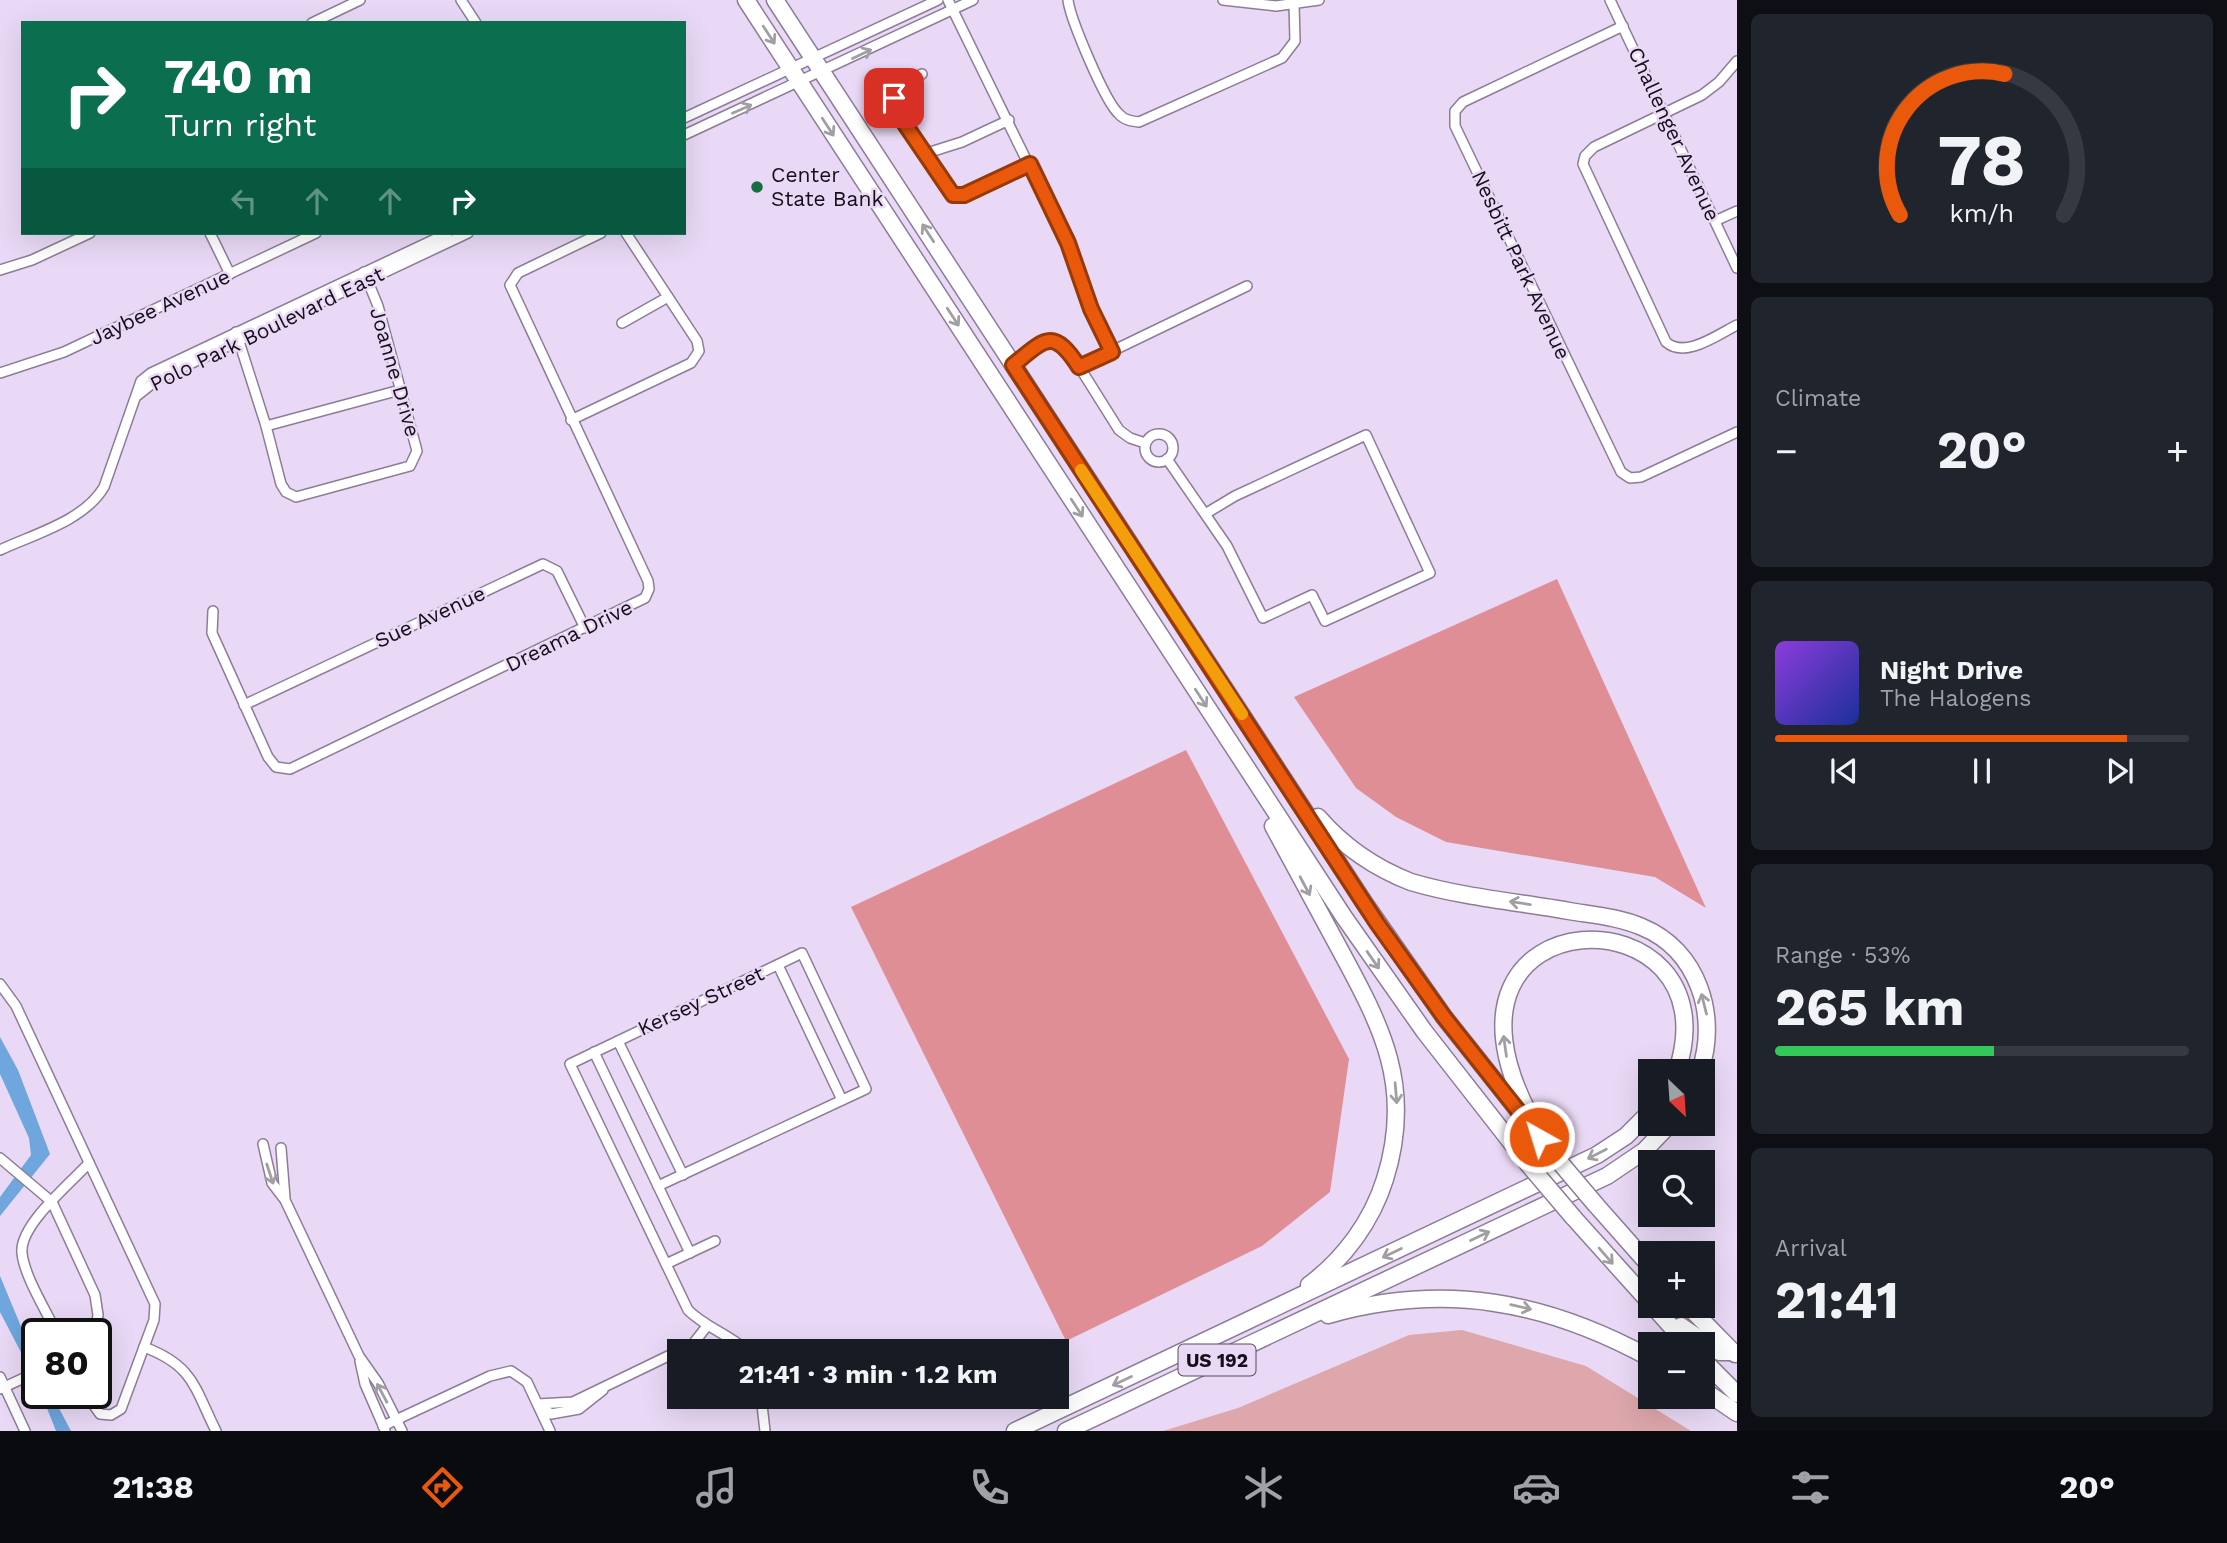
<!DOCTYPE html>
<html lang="en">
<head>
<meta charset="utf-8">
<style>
  body { margin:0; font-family:"Work Sans",sans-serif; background:#20242c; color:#f1f3f6; height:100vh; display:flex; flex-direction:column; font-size:26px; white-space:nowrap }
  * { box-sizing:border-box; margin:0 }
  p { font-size:23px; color:#9ea1a6 }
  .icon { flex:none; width:38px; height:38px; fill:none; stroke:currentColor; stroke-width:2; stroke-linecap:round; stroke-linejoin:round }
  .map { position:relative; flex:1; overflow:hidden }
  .sheet { display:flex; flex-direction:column; gap:14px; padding:14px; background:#0d0f14; width:490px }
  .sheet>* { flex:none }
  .hud { position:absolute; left:21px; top:21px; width:665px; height:214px; border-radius:0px; box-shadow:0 7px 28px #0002; background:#0b6e4f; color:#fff; overflow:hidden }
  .needle { width:46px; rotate:155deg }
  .fabs { position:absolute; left:1638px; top:1059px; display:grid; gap:14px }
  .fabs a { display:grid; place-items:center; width:77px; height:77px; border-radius:0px; background:#171b24; box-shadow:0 7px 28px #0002; font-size:35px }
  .speed { position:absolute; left:21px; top:1318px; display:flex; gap:14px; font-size:35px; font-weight:700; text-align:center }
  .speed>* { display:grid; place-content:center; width:91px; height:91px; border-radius:50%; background:#171b24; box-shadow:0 7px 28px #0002; line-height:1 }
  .speed .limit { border:4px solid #111; border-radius:10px; background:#fff; color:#111 }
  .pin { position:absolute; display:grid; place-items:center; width:60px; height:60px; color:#fff; margin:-30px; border-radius:14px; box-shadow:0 4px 10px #0006 }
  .me { position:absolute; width:77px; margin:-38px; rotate:321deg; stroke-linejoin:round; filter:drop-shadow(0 0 5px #0008) }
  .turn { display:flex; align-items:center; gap:24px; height:147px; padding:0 28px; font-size:32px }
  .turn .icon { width:91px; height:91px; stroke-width:2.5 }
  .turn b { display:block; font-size:49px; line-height:60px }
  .lanes { display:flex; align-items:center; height:66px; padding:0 28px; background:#0003; justify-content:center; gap:35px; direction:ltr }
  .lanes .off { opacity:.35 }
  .big { font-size:52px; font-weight:700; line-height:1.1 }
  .sheet .widget { flex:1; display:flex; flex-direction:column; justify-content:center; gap:10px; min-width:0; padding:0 24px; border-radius:10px; background:#20242c }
  .sheet .dial { align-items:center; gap:0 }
  .dial svg { height:182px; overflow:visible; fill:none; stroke:#363941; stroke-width:7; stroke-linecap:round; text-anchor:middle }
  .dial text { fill:#f1f3f6; stroke:none }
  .song { display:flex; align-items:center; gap:21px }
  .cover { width:84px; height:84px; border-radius:10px; background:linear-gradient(135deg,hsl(270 70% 55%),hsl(230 70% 35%)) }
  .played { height:7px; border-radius:4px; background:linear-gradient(90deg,#ea580c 85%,#363941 85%) }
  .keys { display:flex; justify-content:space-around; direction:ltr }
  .heat { display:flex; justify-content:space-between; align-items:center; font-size:38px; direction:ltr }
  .charge { height:10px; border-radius:5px; background:linear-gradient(90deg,#34c759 53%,#363941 0) }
  .trip { position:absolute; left:667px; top:1339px; width:402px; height:70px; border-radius:0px; background:#171b24; box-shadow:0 7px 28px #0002; font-weight:700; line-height:70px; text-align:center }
  .tab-bar { display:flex; height:112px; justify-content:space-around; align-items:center; background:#090b0e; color:#9ea1a6 }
  .tab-bar .icon { width:49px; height:49px }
  .tab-bar .active { color:#ea580c }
  .tab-bar b { font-size:32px; color:#f1f3f6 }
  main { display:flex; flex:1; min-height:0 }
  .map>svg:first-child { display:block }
  .green { fill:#dda7ab }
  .forest { fill:#e08e96 }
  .water { fill:#6ea6dd }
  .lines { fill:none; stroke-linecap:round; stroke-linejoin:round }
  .street-casing { stroke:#8c7d97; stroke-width:12 }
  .highway-casing { stroke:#8c7d97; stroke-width:19 }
  .street { stroke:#fff; stroke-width:9 }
  .highway { stroke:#fff; stroke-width:16 }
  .highway-bridge-casing { stroke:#8c7d97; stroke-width:19; stroke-linecap:butt }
  .highway-bridge { stroke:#fff; stroke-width:16 }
  .oneway { stroke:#a19fa3 }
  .route-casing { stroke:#983908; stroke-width:18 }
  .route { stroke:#ea580c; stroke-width:12 }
  .slow { stroke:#f59e0b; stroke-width:12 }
  .poi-dot { fill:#166e41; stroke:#e9d9f6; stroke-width:2.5 }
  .labels { text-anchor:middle; stroke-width:5; stroke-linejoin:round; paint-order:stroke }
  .shield { fill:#e9d9f6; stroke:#554c5b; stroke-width:2 }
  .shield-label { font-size:19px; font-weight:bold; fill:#150f19 }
  .street-label { font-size:21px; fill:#150f19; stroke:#e9d9f6 }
  .poi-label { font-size:21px; fill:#150f19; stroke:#e9d9f6; text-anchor:start }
</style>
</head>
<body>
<main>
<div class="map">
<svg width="1737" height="1431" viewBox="0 0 1737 1431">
  <rect width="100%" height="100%" fill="#e9d9f6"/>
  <path class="green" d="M1462,1330L1586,1366L1691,1431H1163L1238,1408L1409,1335Z"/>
  <g class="forest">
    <path d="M1557,579L1706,908L1655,877L1446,842L1396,817L1356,788L1294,697Z"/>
    <path d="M1186,750L1349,1059L1330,1192L1262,1246L1066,1341L851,907Z"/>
  </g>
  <g class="water">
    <path d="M0,1037L18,1070L50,1154L0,1216V1197L31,1155L29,1138L0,1074Z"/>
    <path d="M0,1276L37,1365V1383L0,1312Z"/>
    <path d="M41,1393H51L71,1431H56Z"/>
  </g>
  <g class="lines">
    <g class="street-casing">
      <g id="street">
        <path d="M461,0L476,23"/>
        <path d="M948,0L1067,243L1091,309L1112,352"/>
        <path d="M1068,0C1070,18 1105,102 1119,114C1124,120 1131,121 1139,122L1282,58L1295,41L1294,4"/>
        <path d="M1223,0L1276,6L1319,0"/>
        <path d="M1610,0L1737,268"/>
        <path d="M312,23L360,0"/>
        <path d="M1623,26L1463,102L1455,111V126L1621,472L1630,478L1641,477L1737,432"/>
        <path d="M1737,61L1719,82L1702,95L1594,147L1585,156L1583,164L1666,342C1685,359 1717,335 1737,325"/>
        <path d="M922,74L898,87L894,106L950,193L956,197L964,195L1030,164"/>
        <path d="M684,118L938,0"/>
        <path d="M684,135L973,0"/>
        <path d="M924,154L962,142L1009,120"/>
        <path d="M1715,221L1737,211"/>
        <path d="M210,233L230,274"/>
        <path d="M0,270L32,260L90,233"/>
        <path d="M622,323L668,297"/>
        <path d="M236,332L266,426L281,484L286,492L296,497L410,466L417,451L378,306L364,272"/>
        <path d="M1013,364L1041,342L1057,340L1075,360L1119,430L1130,438L1145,443"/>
        <path d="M1079,367L1247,286"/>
        <path d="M0,373L64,352L316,233"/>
        <path d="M138,395L158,379L468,233"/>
        <path d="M571,420L691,363L699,351L697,341L626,233"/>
        <path d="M266,426L400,390"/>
        <circle cx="1159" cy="448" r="14"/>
        <path d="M1167,459L1205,514L1235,496L1366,435L1430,573L1325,621L1312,595L1263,618L1227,546L1205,514"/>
        <path d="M0,550C34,534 84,521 104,487L141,381L151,373L448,233"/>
        <path d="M213,611L212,633L268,757L276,767L290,769L645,598L649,589L648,581L510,285L518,273L601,233"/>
        <path d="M244,705L543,564L557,571L585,628"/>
        <path d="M778,965L842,1100"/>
        <path d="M0,984L16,1006L155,1304L154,1320L121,1409L111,1415L100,1414L85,1393"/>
        <path d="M618,1041L683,1175"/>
        <path d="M594,1052L690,1253"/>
        <path d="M263,1144L272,1183L285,1200L359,1356L378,1383L402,1431"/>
        <path d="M281,1148L285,1198"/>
        <path d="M0,1158L52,1202L95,1295L98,1315L95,1334"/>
        <path d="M658,1186L866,1089L802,953L570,1064L688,1310C706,1328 729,1334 747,1351"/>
        <path d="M666,1264L715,1241"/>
        <path d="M57,1334C47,1312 24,1276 22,1253C19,1225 71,1183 89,1163"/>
        <path d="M144,1347C194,1366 194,1387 216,1431"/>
        <path d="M360,1361L365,1384L385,1430"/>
        <path d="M0,1377L25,1431"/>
        <path d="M0,1389L37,1372"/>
        <path d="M761,1396L765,1431"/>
        <path d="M538,1404L573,1402L693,1344L707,1326"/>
        <path d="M540,1406L551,1414L579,1409L603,1390"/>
        <path d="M383,1426L490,1376L511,1371L527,1382L550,1431"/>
      </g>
    </g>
    <g class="highway-casing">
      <g id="highway">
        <path d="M746,0L1344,917L1424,1031L1528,1164"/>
        <path d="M775,0L1365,904L1444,1017L1552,1153"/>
        <path d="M1318,817C1343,846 1375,868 1411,882C1462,897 1517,902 1569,911C1593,915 1619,917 1642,927C1698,950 1719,1016 1700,1071"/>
        <path d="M1273,826C1295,867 1317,907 1339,948C1382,1027 1414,1087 1385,1179C1372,1221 1344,1259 1309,1285"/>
        <path d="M1529,1114C1412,890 1737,889 1677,1071"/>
        <path d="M1596,1205L1650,1266"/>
        <path d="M1573,1217L1687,1344"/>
        <path d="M1688,1306L1735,1354"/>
        <path d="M1328,1315C1445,1282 1545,1301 1650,1358"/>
        <path d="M1681,1326L1719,1352H1733"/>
        <path d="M1703,1360L1737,1394"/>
        <path d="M1703,1390L1737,1413"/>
        <path d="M1015,1431L1597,1155L1626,1136L1650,1112"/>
        <path d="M1066,1431L1607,1176L1644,1151L1670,1124"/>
      </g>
    </g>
    <use href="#street" class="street"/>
    <use href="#highway" class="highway"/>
    <g class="highway-bridge-casing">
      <g id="highway-bridge">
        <path d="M1552,1153L1596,1205"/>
        <path d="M1528,1164L1573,1217"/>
      </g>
    </g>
    <use href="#highway-bridge" class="highway-bridge"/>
  </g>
  <defs><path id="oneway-shaft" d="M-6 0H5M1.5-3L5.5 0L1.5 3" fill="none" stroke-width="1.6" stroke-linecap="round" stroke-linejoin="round" transform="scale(1.75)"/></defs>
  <g class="oneway">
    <use href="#oneway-shaft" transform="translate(769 35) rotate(57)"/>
    <use href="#oneway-shaft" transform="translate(862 54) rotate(-26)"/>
    <use href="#oneway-shaft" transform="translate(742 109) rotate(-24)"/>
    <use href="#oneway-shaft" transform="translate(828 127) rotate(57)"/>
    <use href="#oneway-shaft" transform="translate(928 233) rotate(-123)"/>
    <use href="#oneway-shaft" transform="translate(953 317) rotate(57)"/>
    <use href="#oneway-shaft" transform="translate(1077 508) rotate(57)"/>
    <use href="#oneway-shaft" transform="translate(1201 698) rotate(57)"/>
    <use href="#oneway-shaft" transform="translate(1305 886) rotate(62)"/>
    <use href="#oneway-shaft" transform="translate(1520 903) rotate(-171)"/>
    <use href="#oneway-shaft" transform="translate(1373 960) rotate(55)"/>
    <use href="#oneway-shaft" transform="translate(1704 1004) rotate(-104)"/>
    <use href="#oneway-shaft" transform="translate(1505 1046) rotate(-98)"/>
    <use href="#oneway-shaft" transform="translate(1396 1093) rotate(85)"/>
    <use href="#oneway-shaft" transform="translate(1597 1154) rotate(153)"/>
    <use href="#oneway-shaft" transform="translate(270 1174) rotate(72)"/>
    <use href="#oneway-shaft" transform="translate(1480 1236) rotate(-25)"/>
    <use href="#oneway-shaft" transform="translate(1392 1253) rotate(154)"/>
    <use href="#oneway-shaft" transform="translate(1606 1256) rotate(49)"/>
    <use href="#oneway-shaft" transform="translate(1521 1307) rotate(13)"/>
    <use href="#oneway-shaft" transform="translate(1122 1381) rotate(155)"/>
    <use href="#oneway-shaft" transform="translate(382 1393) rotate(-118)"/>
  </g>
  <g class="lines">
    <g class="route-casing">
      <path id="route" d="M894,98L898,114L953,195H964L1030,164L1068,243L1091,309L1112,352L1079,367C1053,327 1045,339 1013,365L1377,923L1444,1017L1539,1137"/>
    </g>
    <use href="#route" class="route"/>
    <path class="slow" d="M1081,470L1242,714"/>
  </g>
  <circle class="poi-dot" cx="757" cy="187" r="7"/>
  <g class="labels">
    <rect class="shield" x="1178.5" y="1344.5" width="77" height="31" rx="5"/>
    <g class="shield-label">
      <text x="1217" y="1367">US 192</text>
    </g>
    <g class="street-label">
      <text transform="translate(1674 134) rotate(65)" y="7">Challenger Avenue</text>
      <text transform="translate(1521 265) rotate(65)" y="7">Nesbitt Park Avenue</text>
      <text transform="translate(160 307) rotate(-25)" y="7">Jaybee Avenue</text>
      <text transform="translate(267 329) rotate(-26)" y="7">Polo Park Boulevard East</text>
      <text transform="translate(395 372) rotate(74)" y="7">Joanne Drive</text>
      <text transform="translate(430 617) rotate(-25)" y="7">Sue Avenue</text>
      <text transform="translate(569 636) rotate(-26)" y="7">Dreama Drive</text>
      <text transform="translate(701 1001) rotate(-25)" y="7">Kersey Street</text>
    </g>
    <g class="poi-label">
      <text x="771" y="182">Center<tspan x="771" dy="24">State Bank</tspan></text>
    </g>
  </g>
</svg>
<div class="fabs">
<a><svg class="needle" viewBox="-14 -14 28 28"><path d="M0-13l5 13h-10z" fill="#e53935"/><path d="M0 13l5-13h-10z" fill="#9ea1a6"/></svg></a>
<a><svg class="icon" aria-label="search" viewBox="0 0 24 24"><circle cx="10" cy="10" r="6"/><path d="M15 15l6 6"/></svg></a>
<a>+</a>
<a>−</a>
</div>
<div class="speed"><div class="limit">80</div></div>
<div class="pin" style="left:894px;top:98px;background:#d93025"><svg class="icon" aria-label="arrive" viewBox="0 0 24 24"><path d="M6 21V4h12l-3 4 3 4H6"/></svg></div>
<svg class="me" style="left:1539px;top:1137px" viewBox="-20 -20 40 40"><circle r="17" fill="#ea580c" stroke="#fff" stroke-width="3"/><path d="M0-11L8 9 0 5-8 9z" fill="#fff"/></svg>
<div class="trip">21:41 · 3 min · 1.2 km</div>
<div class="hud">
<div class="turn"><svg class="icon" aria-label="right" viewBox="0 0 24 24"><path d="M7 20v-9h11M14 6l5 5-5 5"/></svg><div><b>740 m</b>Turn right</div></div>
<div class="lanes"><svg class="icon off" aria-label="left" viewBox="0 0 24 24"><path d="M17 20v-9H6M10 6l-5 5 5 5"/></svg><svg class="icon off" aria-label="ahead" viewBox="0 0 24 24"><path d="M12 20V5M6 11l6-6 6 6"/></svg><svg class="icon off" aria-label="ahead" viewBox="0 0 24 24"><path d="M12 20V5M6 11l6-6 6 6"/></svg><svg class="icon" aria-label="right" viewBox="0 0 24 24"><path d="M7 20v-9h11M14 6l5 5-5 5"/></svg></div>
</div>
</div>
<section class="sheet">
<div class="widget dial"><svg viewBox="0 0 100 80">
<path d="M14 69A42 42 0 1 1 86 69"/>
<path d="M14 69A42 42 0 0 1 60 7" stroke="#ea580c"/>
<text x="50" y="56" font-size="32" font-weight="700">78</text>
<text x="50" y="72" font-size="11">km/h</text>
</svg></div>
<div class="widget"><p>Climate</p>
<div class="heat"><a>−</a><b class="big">20°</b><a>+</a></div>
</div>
<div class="widget">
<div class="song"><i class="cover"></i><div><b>Night Drive</b><p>The Halogens</p></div></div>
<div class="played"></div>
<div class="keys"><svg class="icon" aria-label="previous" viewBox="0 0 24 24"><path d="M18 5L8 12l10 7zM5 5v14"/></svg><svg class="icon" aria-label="pause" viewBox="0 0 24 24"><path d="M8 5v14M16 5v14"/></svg><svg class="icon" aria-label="next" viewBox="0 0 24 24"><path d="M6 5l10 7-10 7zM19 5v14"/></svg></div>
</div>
<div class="widget"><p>Range · 53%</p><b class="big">265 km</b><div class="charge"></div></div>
<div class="widget"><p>Arrival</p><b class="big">21:41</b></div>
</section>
</main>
<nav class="tab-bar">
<b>21:38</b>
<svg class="icon active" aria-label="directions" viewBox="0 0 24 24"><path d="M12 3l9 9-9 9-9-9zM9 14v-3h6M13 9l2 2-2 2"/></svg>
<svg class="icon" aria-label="music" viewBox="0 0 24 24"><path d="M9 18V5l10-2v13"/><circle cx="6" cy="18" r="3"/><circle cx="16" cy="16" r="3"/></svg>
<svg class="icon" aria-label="phone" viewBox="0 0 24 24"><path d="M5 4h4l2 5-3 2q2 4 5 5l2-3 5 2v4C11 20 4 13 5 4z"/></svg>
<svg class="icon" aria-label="climate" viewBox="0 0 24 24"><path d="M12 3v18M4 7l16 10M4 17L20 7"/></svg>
<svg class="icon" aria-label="car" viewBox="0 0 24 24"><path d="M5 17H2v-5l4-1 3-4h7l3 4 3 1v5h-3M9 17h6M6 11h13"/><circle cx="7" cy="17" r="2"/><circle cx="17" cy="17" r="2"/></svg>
<svg class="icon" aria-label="filters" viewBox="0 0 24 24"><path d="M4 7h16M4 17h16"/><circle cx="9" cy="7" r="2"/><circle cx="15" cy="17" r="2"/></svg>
<b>20°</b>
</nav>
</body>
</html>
